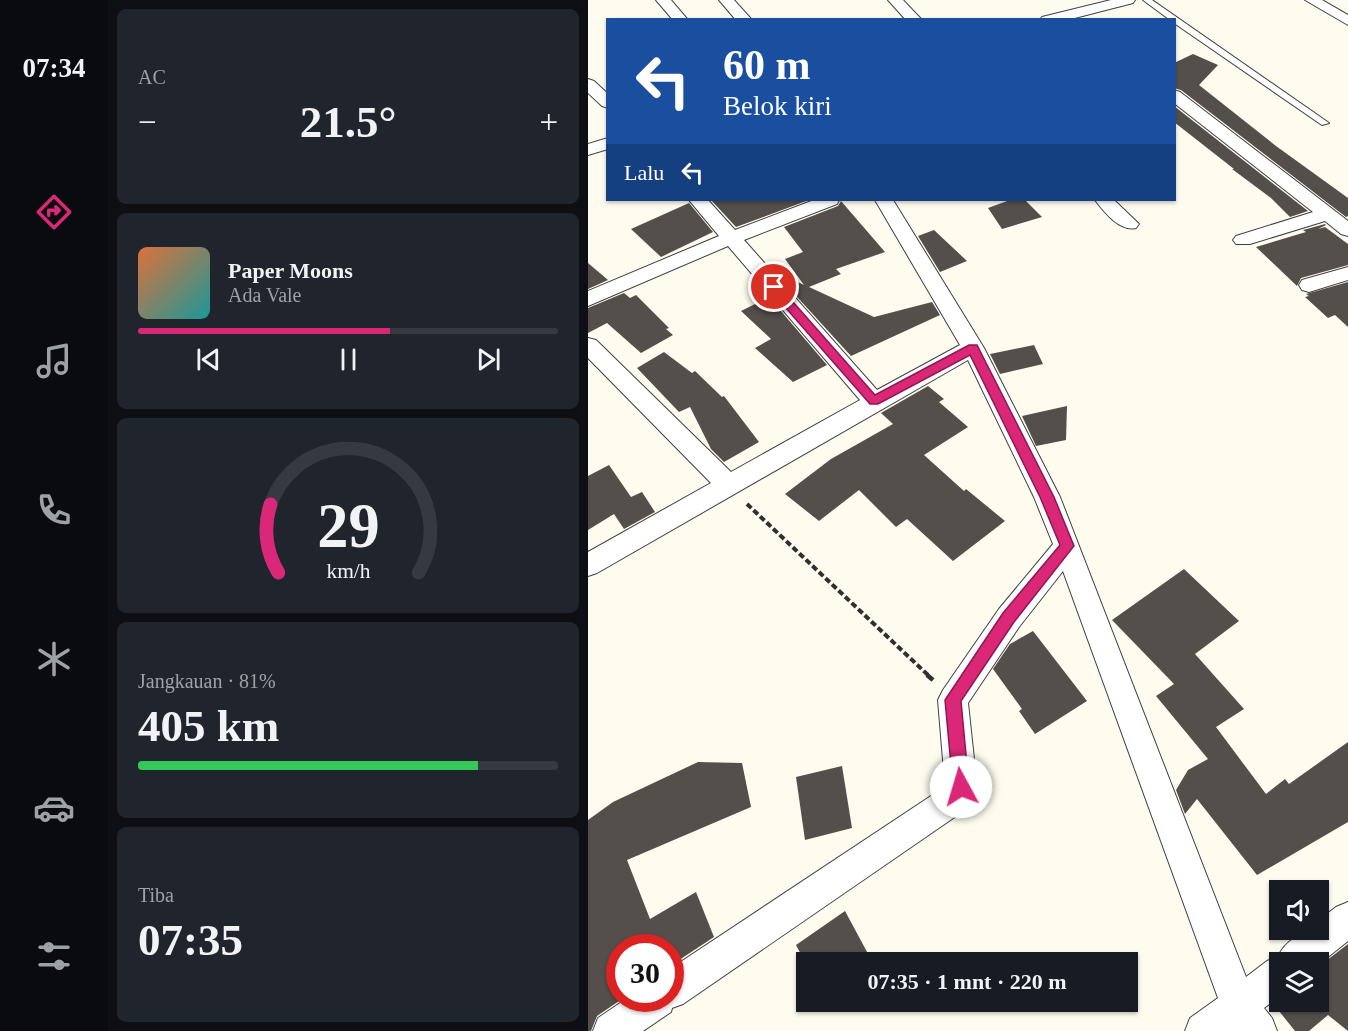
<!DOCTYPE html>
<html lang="id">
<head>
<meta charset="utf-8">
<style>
  body { margin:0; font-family:Georgia,serif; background:#20242c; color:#f1f3f6; height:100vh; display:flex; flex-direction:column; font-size:22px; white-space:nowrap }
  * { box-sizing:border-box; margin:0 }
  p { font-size:20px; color:#9ea1a6 }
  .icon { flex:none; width:33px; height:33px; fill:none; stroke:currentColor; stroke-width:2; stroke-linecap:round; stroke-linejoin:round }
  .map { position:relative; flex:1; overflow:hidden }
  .panel { display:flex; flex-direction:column; gap:9px; padding:9px; background:#0d0f14; width:480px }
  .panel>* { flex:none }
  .top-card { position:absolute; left:18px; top:18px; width:570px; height:183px; border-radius:0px; box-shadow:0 2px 4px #0004; background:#1a4fa0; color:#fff; overflow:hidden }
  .buttons { position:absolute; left:681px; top:880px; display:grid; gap:12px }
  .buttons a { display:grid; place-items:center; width:60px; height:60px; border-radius:0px; background:#171b24; box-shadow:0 2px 4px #0004; font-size:30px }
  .speed { position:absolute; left:18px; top:934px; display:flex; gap:12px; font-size:30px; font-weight:700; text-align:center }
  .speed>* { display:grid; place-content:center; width:78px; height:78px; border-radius:50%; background:#171b24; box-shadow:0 2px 4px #0004; line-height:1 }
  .speed .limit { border:9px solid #d22; background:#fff; color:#111 }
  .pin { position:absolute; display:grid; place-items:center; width:51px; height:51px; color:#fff; margin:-26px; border:3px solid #fff; border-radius:50%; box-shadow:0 2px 6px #0007 }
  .me { position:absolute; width:66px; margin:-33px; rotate:354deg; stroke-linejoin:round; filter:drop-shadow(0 0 4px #0008) }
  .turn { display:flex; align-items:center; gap:21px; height:126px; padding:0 18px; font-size:27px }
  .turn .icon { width:78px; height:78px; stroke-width:2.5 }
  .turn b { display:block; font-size:42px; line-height:51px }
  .then { display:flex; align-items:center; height:57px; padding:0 18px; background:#0003; gap:12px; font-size:22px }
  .big { font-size:45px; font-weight:800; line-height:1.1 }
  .panel .card { flex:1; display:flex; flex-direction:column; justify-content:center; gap:9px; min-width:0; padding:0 21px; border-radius:9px; background:#20242c }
  .panel .dial { align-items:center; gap:0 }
  .dial svg { height:156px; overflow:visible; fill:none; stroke:#363941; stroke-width:7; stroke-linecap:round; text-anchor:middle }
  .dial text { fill:#f1f3f6; stroke:none }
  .song { display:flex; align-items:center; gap:18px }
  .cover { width:72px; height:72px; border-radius:9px; background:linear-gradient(135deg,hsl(20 70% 55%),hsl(180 70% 35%)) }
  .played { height:6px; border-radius:3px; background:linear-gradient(90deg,#db2777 60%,#363941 60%) }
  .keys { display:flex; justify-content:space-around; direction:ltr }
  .heat { display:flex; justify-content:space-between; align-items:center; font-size:33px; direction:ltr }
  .charge { height:9px; border-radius:4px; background:linear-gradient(90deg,#34c759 81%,#363941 0) }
  .trip { position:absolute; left:208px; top:952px; width:342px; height:60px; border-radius:0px; background:#171b24; box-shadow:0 2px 4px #0004; font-weight:800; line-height:60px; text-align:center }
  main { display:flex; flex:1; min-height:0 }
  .tab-bar { display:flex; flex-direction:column; width:108px; justify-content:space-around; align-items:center; background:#090b0e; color:#9ea1a6 }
  .tab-bar .icon { width:42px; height:42px }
  .tab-bar .current { color:#db2777 }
  .tab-bar b { font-size:27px; color:#f1f3f6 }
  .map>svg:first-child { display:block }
  .building { fill:#544f4a }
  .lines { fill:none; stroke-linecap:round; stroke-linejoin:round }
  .lane-casing { stroke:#404040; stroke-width:2 }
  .street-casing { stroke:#404040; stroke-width:2 }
  .path-far1 { stroke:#2f2f2f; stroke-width:4; stroke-dasharray:6 3; stroke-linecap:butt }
  .path { stroke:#2f2f2f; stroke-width:4.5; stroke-dasharray:8 4; stroke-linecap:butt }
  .lane { fill:#fff; fill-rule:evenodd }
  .street { fill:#fff; fill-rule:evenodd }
  .route { fill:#db2777; stroke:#8e194d; stroke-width:1.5 }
</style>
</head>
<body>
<main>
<nav class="tab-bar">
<b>07:34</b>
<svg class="icon current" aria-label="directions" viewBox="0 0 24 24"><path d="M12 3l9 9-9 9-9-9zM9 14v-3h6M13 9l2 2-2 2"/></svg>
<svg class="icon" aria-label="music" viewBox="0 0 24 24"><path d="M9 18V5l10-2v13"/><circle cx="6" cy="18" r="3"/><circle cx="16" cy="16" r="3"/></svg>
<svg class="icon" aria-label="phone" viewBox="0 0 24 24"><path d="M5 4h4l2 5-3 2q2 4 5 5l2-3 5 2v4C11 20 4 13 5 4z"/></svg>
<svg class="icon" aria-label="climate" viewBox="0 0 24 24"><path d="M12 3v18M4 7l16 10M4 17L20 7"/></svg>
<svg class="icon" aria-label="car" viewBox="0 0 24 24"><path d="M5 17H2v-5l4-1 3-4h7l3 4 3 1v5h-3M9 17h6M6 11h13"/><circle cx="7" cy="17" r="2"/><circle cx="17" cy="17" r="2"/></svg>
<svg class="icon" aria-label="filters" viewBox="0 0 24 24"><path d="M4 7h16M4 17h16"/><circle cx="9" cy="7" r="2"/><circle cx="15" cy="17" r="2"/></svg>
</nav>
<section class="panel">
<div class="card"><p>AC</p>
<div class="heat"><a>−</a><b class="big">21.5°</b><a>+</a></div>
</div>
<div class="card">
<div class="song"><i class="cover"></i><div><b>Paper Moons</b><p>Ada Vale</p></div></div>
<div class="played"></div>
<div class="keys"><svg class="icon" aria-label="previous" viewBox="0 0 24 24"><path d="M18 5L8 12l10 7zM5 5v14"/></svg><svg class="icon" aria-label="pause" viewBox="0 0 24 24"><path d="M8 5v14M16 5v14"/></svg><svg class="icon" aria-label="next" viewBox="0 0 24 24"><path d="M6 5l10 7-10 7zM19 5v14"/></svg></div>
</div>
<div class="card dial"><svg viewBox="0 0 100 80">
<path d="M14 69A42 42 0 1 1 86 69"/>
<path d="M14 69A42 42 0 0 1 10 34" stroke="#db2777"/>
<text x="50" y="56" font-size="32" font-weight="700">29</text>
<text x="50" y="72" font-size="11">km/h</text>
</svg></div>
<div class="card"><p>Jangkauan · 81%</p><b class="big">405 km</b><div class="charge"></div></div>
<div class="card"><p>Tiba</p><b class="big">07:35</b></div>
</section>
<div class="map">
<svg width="760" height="1031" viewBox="0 0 760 1031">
  <rect width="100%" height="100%" fill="#fdfcee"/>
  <g class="building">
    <path d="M605,54L630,65L611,85L688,146L760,198V216L758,217L593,90L586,88V63Z"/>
    <path d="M586,106L720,211L702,217L683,198L644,169H646L586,122Z"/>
    <path d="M123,200H221L148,227Z"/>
    <path d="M422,200H437L454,217L414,229L400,208Z"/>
    <path d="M253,201L297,252L248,269L253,274L221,287L286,317L344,302L352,315L263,356L200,287L210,282L216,285L197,259L215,252L196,227L250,206Z"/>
    <path d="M101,203L125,232L73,257L43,229Z"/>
    <path d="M737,224L738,225L730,229L737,227L760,244V265L713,278L709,286L668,247L718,232L715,230Z"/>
    <path d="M346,230L379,261L352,272L330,236Z"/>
    <path d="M0,263L20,280L0,289Z"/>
    <path d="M760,282V327L747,315L740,318L717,297L721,296L718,294Z"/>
    <path d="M36,293L42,298L48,295L81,328L78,329L85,335L53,353L19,323L0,333V308Z"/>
    <path d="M181,297L239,365L205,382L167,348L183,339L153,311Z"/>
    <path d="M446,345L455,364L412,374L402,354Z"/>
    <path d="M76,352L104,373L107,371L134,397L136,396L171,442L136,462L123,449L102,407L91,412L49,368Z"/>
    <path d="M340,386L356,399L351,402L380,427L336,455L376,491L378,489L417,521L365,561L319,519L308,527L271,490L231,521L197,494L243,459L305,424L293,413Z"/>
    <path d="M479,406L478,440L448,446L434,416Z"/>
    <path d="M21,465L43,497L54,492L67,512L36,529L26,514L0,530V476Z"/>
    <path d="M596,569L651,621L607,654L656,709L628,727L678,794L697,779L701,784L760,742V822L669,875L609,799L597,814L588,790L600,770L620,759L568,696L586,684L524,620Z"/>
    <path d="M445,631L499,701L447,734L431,711L434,709L405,669L422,644Z"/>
    <path d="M110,762L154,763L163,807L39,860L62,919L108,892L126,937L82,966V948H32V999H34L9,1016L3,1031H0V820L25,802Z"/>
    <path d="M254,766L264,828L217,840L208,777Z"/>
    <path d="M257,911L285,963H219V966L208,945Z"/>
    <path d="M760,944V1031L740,1015L721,1031H707L687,1006L692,1001L730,1002V967Z"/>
  </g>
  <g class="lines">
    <g class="lane-casing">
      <path id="lane" d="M555,0H564L741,123L734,125L586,23V20H582Z"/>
    </g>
    <g class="street-casing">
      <g id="street">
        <path d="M68,0H83L100,20H85Z"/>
        <path d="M131,0H146L164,20H148Z"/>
        <path d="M300,0H315L334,20H318Z"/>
        <path d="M523,0H547L545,3L479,20H452L454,17Z"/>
        <path d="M717,0H734L760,15V25Z"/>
        <path d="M0,79L6,81L20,94V108L14,106L0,93Z"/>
        <path d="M586,90L592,92L760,221V236L753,234L737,221L662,244H648L645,240L648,236L725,212L586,103Z"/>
        <path d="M20,138V149L0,155V144Z"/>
        <path d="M101,200H120L147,230L226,200H251L249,204L156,240L289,390L372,345L287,200H305L396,348L472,497L658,977L679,961L690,957C696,942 715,930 730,930V921L748,907L760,902V941L730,965V963H692V996L676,1008L684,1018L689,1031H597L602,1018L630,998L475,571L431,627L380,703L389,787L377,810L95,1004L84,1008L83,1012L55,1031H5L10,1018L38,999H82V969L355,788L357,784L350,700L355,690L411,609L465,544L446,497L380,360L9,573L0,576V552L123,483L0,358V338L8,340L143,472L272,400L140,246L0,306V291L131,236Z"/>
        <path d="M507,200H526L551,224L548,228C532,232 516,212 507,200Z"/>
        <path d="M760,267V280L721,292L714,290L711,285L714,280Z"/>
      </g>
    </g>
    <path class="path-far1" d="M159,504L341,676"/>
    <path class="path" d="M339,675L345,680"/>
    <use href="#lane" class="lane"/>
    <use href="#street" class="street"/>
  </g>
  <path class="route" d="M186,284L190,285L287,395L381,345H389L466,497L486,546L426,622L373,701L381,787L379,793L373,795L367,793L365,787L357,700L415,613L472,545L452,497L382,355L290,404H282L182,290V285Z"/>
</svg>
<div class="buttons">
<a><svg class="icon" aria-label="sound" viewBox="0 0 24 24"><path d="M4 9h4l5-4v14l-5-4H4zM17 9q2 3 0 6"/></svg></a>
<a><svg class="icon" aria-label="layers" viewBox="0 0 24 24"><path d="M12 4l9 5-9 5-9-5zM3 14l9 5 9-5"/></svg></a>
</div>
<div class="speed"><div class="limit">30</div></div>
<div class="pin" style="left:186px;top:287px;background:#d93025"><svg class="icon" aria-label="arrive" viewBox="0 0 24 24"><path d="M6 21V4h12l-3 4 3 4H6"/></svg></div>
<svg class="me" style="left:373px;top:787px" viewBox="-20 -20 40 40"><circle r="19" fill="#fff"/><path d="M0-13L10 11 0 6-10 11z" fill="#db2777"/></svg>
<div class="trip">07:35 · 1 mnt · 220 m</div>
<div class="top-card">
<div class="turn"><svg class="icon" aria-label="left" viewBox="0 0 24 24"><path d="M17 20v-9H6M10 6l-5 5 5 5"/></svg><div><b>60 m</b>Belok kiri</div></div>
<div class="then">Lalu<svg class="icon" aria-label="left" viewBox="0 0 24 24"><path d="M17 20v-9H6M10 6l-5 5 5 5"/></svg></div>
</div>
</div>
</main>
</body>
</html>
